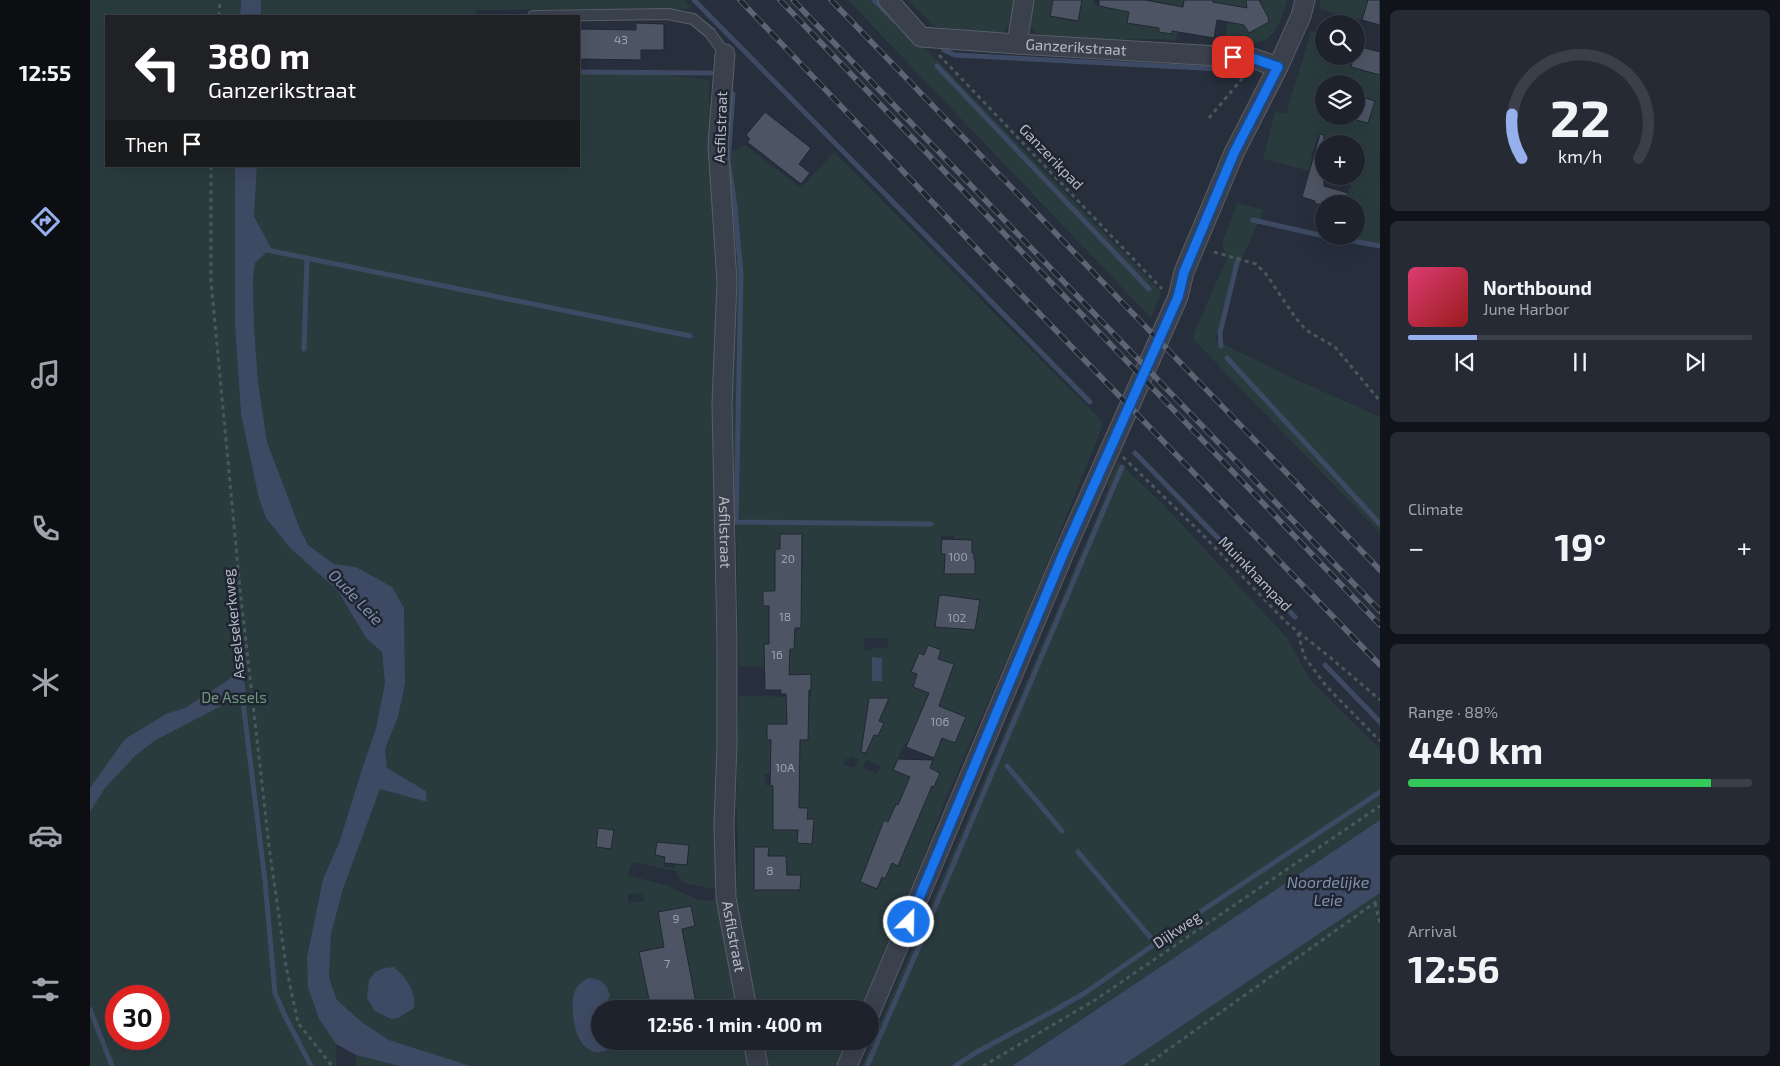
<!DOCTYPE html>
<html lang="en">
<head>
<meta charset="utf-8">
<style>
  body { margin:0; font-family:"Exo 2",sans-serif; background:#252a35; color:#f1f3f6; height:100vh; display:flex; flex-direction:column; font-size:19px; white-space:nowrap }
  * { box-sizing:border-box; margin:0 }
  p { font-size:16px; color:#a0a4aa }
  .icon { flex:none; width:28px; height:28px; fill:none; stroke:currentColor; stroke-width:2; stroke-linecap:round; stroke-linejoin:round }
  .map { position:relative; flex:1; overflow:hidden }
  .drawer { display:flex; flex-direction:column; gap:10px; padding:10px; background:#101319; width:400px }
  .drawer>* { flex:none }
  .hud { position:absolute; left:15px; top:15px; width:475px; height:152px; border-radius:0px; box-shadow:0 5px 20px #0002,0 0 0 1px #3b3f49; background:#202124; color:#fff; overflow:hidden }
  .fabs { position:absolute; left:1225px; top:15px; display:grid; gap:10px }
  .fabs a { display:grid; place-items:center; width:50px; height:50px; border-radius:50%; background:#1d222d; box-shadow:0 5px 20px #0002,0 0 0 1px #3b3f49; font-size:25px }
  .speed { position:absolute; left:15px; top:985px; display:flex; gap:10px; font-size:25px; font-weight:700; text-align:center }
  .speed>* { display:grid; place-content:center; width:65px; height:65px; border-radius:50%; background:#1d222d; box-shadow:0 5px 20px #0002,0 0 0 1px #3b3f49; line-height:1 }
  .speed .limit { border:8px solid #d22; background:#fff; color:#111 }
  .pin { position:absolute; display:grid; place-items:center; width:42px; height:42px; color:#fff; margin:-21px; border-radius:10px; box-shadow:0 2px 8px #0006 }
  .me { position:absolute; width:55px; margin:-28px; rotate:23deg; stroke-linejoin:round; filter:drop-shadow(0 0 4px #0008) }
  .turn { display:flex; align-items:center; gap:18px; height:105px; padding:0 20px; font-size:22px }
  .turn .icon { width:65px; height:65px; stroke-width:2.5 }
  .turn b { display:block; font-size:35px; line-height:42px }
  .then { display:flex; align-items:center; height:48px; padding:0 20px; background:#0003; gap:10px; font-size:19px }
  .big { font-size:38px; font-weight:700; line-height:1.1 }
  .drawer .tile { flex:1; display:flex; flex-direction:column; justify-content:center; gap:8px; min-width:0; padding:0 18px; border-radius:8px; background:#252a35 }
  .drawer .dial { align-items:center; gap:0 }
  .dial svg { height:130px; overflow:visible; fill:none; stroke:#3b3f49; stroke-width:7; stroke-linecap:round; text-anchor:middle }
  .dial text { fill:#f1f3f6; stroke:none }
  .song { display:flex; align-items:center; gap:15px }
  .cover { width:60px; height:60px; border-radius:8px; background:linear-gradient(135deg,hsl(340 70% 55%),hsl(0 70% 35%)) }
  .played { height:5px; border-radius:2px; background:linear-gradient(90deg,#95b0ed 20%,#3b3f49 20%) }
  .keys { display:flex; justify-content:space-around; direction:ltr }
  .heat { display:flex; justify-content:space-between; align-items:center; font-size:28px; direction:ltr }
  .charge { height:8px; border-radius:4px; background:linear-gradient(90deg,#34c759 88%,#3b3f49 0) }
  .trip { position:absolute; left:501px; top:1000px; width:288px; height:50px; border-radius:25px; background:#1d222d; box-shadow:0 5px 20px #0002,0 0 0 1px #3b3f49; font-weight:700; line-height:50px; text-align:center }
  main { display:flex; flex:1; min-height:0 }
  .menu { display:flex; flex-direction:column; width:90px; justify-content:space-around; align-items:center; background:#0c0e12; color:#a0a4aa }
  .menu .icon { width:35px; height:35px }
  .menu .active { color:#95b0ed }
  .menu b { font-size:22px; color:#f1f3f6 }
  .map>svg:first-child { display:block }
  .green { fill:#2a3b3e; fill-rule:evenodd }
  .water { fill:#3e4a63 }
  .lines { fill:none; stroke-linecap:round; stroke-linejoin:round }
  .stream { stroke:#3e4a63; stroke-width:5 }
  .building { fill:#4d5564; stroke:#212733 }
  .service-casing { stroke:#585e6a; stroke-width:12 }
  .minor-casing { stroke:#585e6a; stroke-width:21 }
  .path { stroke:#48585c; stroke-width:3; stroke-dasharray:4 4; stroke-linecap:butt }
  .service { stroke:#3a404c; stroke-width:10 }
  .minor { stroke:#3a404c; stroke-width:19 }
  .rail-casing { stroke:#5d6472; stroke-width:5.5 }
  .rail { stroke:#1f2531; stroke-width:4; stroke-dasharray:11; stroke-linecap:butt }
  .route-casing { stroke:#114b97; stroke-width:12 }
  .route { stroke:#1a73e8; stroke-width:9 }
  .labels { text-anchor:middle; stroke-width:5; stroke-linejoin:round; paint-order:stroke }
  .number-label { font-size:12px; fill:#9ca2ae }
  .street-label { font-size:15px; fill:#b6bbc7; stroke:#1f2531 }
  .park-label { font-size:15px; fill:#70957c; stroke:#1f2531 }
  .water-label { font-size:16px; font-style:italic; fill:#818fab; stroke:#1f2531 }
</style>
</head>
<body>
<main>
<nav class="menu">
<b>12:55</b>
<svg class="icon active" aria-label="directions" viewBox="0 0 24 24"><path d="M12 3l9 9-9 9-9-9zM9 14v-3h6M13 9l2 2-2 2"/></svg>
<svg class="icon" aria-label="music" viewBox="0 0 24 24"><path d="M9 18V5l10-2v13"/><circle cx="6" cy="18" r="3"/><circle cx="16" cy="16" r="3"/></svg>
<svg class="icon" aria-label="phone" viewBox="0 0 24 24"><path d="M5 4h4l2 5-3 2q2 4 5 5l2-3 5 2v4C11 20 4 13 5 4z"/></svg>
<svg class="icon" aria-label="climate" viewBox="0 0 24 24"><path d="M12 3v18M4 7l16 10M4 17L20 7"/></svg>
<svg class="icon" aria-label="car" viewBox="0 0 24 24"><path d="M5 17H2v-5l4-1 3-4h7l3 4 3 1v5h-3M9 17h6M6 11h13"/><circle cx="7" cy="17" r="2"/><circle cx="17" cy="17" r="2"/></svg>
<svg class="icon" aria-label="filters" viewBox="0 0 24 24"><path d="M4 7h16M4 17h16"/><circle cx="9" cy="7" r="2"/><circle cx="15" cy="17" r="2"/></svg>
</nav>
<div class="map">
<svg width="1290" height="1066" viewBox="0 0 1290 1066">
  <rect width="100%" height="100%" fill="#272e3c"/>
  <g class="green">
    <path d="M0,0H151L150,16H16V166H145V326L151,414L169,499L176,518L200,548L248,591L276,638L292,652L295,683L286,728L272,769L249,843L233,879L217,957L229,1019L246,1044V1066H0ZM26,996H69V1039H26Z"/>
    <path d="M171,0H594L601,7L596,9L387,10L386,16H171Z"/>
    <path d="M758,0H789L1071,292L1061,318Z"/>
    <path d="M818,0H925L919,25L913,32L902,33L846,27Z"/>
    <path d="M941,0H963L960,16L988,22L991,0H1004V5L1022,9L1041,0L1038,16L1055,19L1058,0H1094L1086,40L1063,39L1022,40L958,37L946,33L939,23ZM1073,3L1086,6L1082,33Z"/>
    <path d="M1123,0H1156L1157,6L1147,12L1159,33L1179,22V19L1170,2L1173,0H1197C1185,42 1177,45 1134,45L1140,5L1122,4Z"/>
    <path d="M1231,0H1278L1272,20L1229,9Z"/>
    <path d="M1221,31L1234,34V56H1264L1261,67L1290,75V245L1246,236H1266V204H1255L1261,183L1237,176H1266V163L1270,151L1266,149V144H1252L1227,137L1221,157L1234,161V175L1173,159L1185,111L1196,114ZM1234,84H1266V95L1285,101L1278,123L1253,116H1234Z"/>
    <path d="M551,72L619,80L621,147L646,151L655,145L711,188L744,152L1013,422L1010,432L941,604L855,801L826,875L770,1009H664L646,902L648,847L646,799L649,696L721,697V675H675L674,667L649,666L646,526L625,518L624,525L628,740L625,889L592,883L586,871L542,862L538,875L578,886L609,900L627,901L650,1009H568L605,1003L559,997L561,1009H510V1041H657L662,1066H381L299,1040L273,1023L247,1000L239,978L241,934L253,889L290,789L337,802L336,791L297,768L295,749L308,717L315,684L314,608L267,567L244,564L218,545L210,529L177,442L168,382L164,326L163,280L165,263L181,248L164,216L167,166H489V74ZM690,534H712L713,571H685L690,549ZM851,536H864V539L882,540V553H884L881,559L885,560V574H854L855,554L851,542ZM710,591L679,628V606ZM849,596L890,601L885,630L845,627ZM774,638H798V648H783V651H775ZM704,643V649H700L674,660V644ZM838,645L851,650L848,659L864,664L835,691L823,687L827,674L822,671L829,653L834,655ZM779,698H799L789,721L794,723L788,736L774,731ZM833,706L850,713L853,708L875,717L865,743L824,727ZM718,708V740H677V724H697ZM815,743L845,755L840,768L850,773L844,787L803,770ZM761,756L767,759V766H763V768L754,765V759H761ZM681,757H710V786L675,785V774H680ZM776,760L791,766L787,774L773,768ZM683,805H691V808H717V819L724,820L722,844L707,843L708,830L683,829ZM508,828L524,830L521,849L506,847ZM792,839L815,849L808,866L802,863L795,879L775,870L782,850ZM567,842L599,846L597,865L585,864V868L574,867L575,857L565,855ZM553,893L554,901L538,903V895ZM601,906L604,926L572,932L568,912Z"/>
    <path d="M1147,203L1174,210L1149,265L1125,340L1196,375L1290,417V533L1103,339L1105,331L1137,258L1132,243Z"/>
    <path d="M1028,462L1073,504L1197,638L1220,680L1290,749V820L922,1066H772L1019,487L1017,485Z"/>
    <path d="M1290,893V1066H1032Z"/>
    <path d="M669,1041H757L746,1066H674Z"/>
    <path d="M266,1055L310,1066H266Z"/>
  </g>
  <g class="water">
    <path d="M151,0H171V16H150Z"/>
    <path d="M145,166H167L164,216L181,248L165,263L163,280L164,326L168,382L177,442L210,529L218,545L244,564L266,567L302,587L314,608L315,684L308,717L295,749L297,768L336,791L337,802L290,789L253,889L241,934L239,978L247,1000L273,1023L299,1040L381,1066H310L266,1055L246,1044L229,1019L218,987L217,957L233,879L249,843L272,769L286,728L295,683L292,652L276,638L248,591L200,548L176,518L169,499L151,414L145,326Z"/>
    <path d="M782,657L792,658V681H782Z"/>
    <path d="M152,666L157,701L151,703L144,695L129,707L64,741L46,755L14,789L0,812V788L35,739L76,714L95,708L114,696L138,680Z"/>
    <path d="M1290,820V893L1032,1066H922Z"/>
    <path d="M304,967C316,978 326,990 324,1008L308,1018L301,1019L285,1011L277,998L279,980L285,972L294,968Z"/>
    <path d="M498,978C510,978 518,984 520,996L518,998L520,1009H510V1041H526C517,1057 498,1055 490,1040C485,1032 484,1023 483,1014C482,997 482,987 498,978Z"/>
  </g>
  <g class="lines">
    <g class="stream">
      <path d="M604,0L1000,402"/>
      <path d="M784,0L805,21"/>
      <path d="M854,50L865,55L1149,70"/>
      <path d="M847,66L1059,289"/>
      <path d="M489,72L621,73"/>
      <path d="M643,94L638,161L645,207L651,274L646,522L841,524"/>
      <path d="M1163,220L1234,236"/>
      <path d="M1237,236L1290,246"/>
      <path d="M172,249L600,336"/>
      <path d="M1131,346L1130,333L1148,259"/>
      <path d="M214,349L217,258"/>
      <path d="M1137,358L1290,524"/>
      <path d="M1045,453L1205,617"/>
      <path d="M1235,665L1290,722"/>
      <path d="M153,702L175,881L185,993L194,1014L221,1066"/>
      <path d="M917,766L972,831"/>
      <path d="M988,852L1066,944"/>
      <path d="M835,931L1032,467"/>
      <path d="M0,1009L22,1066"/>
      <path d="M777,1066L830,944"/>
      <path d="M865,1066L887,1052L967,1009L995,993L1119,906L1290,792"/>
    </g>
  </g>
  <g class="building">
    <path d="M963,0H992L988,21L960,16Z"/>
    <path d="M1009,0H1055L1093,7L1094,0H1123V2L1157,8L1156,0H1169L1179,19L1178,20L1179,22L1159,33L1154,25L1127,20L1124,38L1082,31V34L1069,32V28L1037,23L1039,12L1009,6Z"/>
    <path d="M1278,0H1290V25L1272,20Z"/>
    <path d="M546,23L574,24V50H551V60L489,59V29L546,30Z"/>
    <path d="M1267,46L1290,52V75L1261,67L1264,56H1266Z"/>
    <path d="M1266,95L1285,101L1278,123L1266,120Z"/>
    <path d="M675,112L721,148L709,164L720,173L711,184L657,142L660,139L656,135Z"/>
    <path d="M1230,134L1234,135V186L1258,193L1255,204H1225V201L1212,197Z"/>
    <path d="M690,534H712L711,628H705L704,649H700L699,675L721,674V690H719L718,740H710L709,808H718L717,819H724L722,844L707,843L708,830H683V786L680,785L681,740H677V724H697L696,694H691V690H675L674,644H679V606H673V591H685V549H690Z"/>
    <path d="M852,539L882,540V553H884V559H885V574H854L855,554H851Z"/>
    <path d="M853,595L890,600L885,630L845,627L849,596Z"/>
    <path d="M838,645L851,650L848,659L864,664L849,706L876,717L865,743L852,738L844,758L816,747L839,693L823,687L827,674L821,672L829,653L834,655Z"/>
    <path d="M779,698H799L789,721L794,723L788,736L784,735L776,753L771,752Z"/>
    <path d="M808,759L843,760L840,768L850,773L844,787L842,786L808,866L802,863L795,879L792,877L787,889L770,882L794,820L798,822L806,804L808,805L820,777L803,770Z"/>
    <path d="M508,828L524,830L521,849L506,847Z"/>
    <path d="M567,842L599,845L597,865L574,863L575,857L565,855Z"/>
    <path d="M664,847H679L678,856H696L697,875H711L710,890H664Z"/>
    <path d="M601,906L605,926L592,929L606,1003L561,1009L549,952L574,947L568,912Z"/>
  </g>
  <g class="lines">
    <g class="service-casing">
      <path id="service" d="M443,16L578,14L603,19L620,33L635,54"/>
    </g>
    <g class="minor-casing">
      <g id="minor">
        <path id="s1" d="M798,0L831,37L927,44L1162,58L1188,67"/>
        <path d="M927,44L934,0"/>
        <path id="s2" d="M635,54L628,145L637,281L632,404L637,644V745L634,825L636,898L657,1009"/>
        <path d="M780,1013L974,553L1088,297L1094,272L1144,153L1188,67L1211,16L1215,0"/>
        <path d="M663,1041L668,1066"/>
        <path d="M757,1066L768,1041"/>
      </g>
    </g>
    <g class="path">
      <path d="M129,16L130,0"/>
      <path d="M849,55L1072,289"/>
      <path d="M1119,118L1155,75"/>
      <path d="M121,166V281L150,589L179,846L196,966L208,1023L242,1066"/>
      <path d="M1124,252L1166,264L1176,274L1205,317L1216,330L1245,347L1290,401"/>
      <path d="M1033,457L1109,531L1195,621L1208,632L1241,658L1290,700"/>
      <path d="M1208,633L1214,656L1236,686L1290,741"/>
      <path d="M1285,903L1290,924"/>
      <path d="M893,1066L1005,1000L1290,806"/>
      <path d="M1055,1066L1290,899"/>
    </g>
    <use href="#service" class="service"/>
    <use href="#minor" class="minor"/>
    <g class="rail-casing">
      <g id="rail">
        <path d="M650,0L887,249L1290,665"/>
        <path d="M690,0L1290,625"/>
        <path d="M703,0L1290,611"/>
        <path d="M741,0L1290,570"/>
      </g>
    </g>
    <use href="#rail" class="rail"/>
  </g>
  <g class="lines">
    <g class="route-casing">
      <path id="route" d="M819,922L974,552L1088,297L1094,272L1144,153L1188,67L1162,58L1143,57"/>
    </g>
    <use href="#route" class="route"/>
  </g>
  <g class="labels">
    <g class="number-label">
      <text x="531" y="44">43</text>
      <text x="868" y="561">100</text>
      <text x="698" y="563">20</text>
      <text x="695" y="621">18</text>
      <text x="867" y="622">102</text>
      <text x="687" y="659">16</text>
      <text x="850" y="726">106</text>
      <text x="695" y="772">10A</text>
      <text x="680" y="875">8</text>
      <text x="586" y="923">9</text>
      <text x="577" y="968">7</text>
    </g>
    <g class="street-label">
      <text dy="5" stroke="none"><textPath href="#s1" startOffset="205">Ganzerikstraat</textPath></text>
      <text transform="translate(631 127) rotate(-88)" y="5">Asfilstraat</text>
      <text transform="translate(961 157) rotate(46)" y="5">Ganzerikpad</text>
      <text dy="5" stroke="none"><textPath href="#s2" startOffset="479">Asfilstraat</textPath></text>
      <text transform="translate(1165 574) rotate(46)" y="5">Muinkhampad</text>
      <text transform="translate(144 624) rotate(-96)" y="5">Asselsekerkweg</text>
      <text transform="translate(1087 930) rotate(-34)" y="5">Dijkweg</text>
      <text dy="5" stroke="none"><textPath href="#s2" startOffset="884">Asfilstraat</textPath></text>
    </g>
    <g class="park-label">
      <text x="144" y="703">De Assels</text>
    </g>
    <g class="water-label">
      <text transform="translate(266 597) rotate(46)" y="6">Oude Leie</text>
      <text x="1238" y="888">Noordelijke<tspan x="1238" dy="18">Leie</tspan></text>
    </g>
  </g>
</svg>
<div class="fabs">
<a><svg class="icon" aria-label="search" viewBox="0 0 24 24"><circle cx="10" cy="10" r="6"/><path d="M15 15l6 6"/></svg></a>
<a><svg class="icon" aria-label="layers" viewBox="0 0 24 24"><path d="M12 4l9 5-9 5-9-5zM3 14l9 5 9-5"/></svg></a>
<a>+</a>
<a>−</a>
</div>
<div class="speed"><div class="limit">30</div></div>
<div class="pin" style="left:1143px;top:57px;background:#d93025"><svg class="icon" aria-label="arrive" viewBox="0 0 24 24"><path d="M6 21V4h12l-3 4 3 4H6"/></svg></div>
<svg class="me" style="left:819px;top:922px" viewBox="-20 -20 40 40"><circle r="17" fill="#1a73e8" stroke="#fff" stroke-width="3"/><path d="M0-11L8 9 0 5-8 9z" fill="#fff"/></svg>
<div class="trip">12:56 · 1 min · 400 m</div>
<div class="hud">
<div class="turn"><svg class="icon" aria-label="left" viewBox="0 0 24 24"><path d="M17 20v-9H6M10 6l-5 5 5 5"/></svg><div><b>380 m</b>Ganzerikstraat</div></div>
<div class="then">Then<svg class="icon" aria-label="arrive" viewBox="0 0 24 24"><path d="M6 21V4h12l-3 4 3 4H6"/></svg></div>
</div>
</div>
<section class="drawer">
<div class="tile dial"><svg viewBox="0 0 100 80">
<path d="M14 69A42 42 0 1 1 86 69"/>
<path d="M14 69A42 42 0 0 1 8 42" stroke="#95b0ed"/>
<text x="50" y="56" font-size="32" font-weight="700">22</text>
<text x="50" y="72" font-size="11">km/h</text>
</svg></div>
<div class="tile">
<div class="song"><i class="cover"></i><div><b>Northbound</b><p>June Harbor</p></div></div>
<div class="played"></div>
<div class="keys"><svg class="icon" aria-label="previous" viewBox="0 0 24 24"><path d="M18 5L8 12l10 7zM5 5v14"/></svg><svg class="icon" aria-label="pause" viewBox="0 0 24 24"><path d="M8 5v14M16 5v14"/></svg><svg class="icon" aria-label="next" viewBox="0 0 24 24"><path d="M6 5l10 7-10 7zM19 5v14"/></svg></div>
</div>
<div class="tile"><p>Climate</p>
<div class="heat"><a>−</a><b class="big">19°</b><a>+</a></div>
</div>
<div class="tile"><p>Range · 88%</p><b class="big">440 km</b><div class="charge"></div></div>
<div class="tile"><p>Arrival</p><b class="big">12:56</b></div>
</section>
</main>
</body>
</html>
